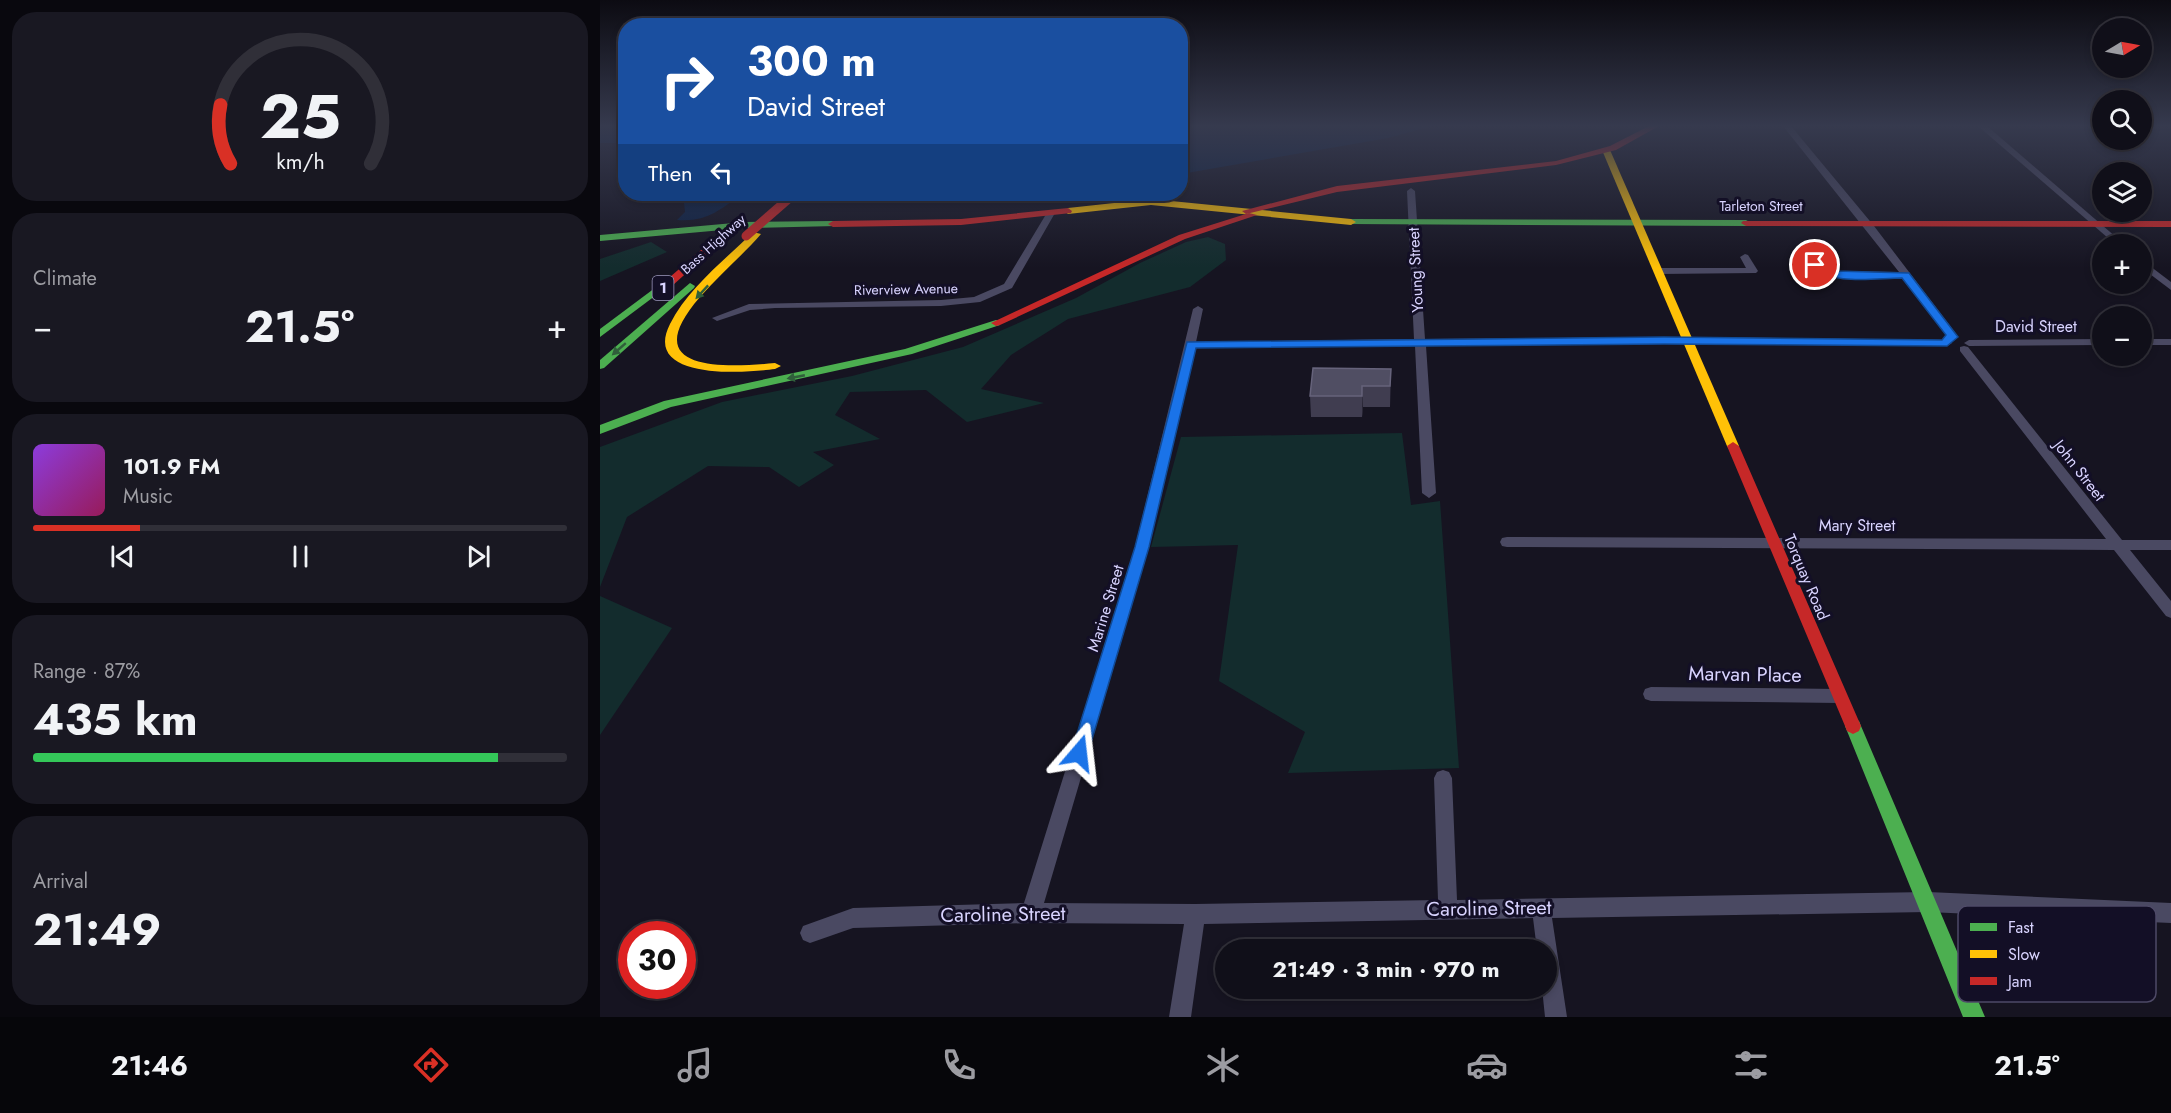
<!DOCTYPE html>
<html lang="en">
<head>
<meta charset="utf-8">
<style>
  body { margin:0; font-family:Jost,sans-serif; background:#191822; color:#f1f3f6; height:100vh; display:flex; flex-direction:column; font-size:22px; white-space:nowrap }
  * { box-sizing:border-box; margin:0 }
  p { font-size:20px; color:#9c9ca2 }
  .icon { flex:none; width:33px; height:33px; fill:none; stroke:currentColor; stroke-width:2; stroke-linecap:round; stroke-linejoin:round }
  .map { position:relative; flex:1; overflow:hidden }
  .panel { display:flex; flex-direction:column; gap:12px; padding:12px; background:#09080e; width:600px }
  .panel>* { flex:none }
  .guide { position:absolute; left:18px; top:18px; width:570px; height:183px; border-radius:24px; box-shadow:0 3px 9px #0003,0 0 0 2px #302f38; background:#1a4fa0; color:#fff; overflow:hidden }
  .needle { width:39px; rotate:80deg }
  .controls { position:absolute; left:1492px; top:18px; display:grid; gap:12px }
  .controls a { display:grid; place-items:center; width:60px; height:60px; border-radius:50%; background:#100f19; box-shadow:0 3px 9px #0003,0 0 0 2px #302f38; font-size:30px }
  .speed { position:absolute; left:18px; top:921px; display:flex; gap:12px; font-size:30px; font-weight:700; text-align:center }
  .speed>* { display:grid; place-content:center; width:78px; height:78px; border-radius:50%; background:#100f19; box-shadow:0 3px 9px #0003,0 0 0 2px #302f38; line-height:1 }
  .speed .limit { border:9px solid #d22; background:#fff; color:#111 }
  .pin { position:absolute; display:grid; place-items:center; width:51px; height:51px; color:#fff; margin:-26px; border:3px solid #fff; border-radius:50%; box-shadow:0 2px 6px #0007 }
  .me { position:absolute; width:66px; margin:-33px; rotate:17deg; stroke-linejoin:round; filter:drop-shadow(0 0 4px #0008) }
  .turn { display:flex; align-items:center; gap:21px; height:126px; padding:0 30px; font-size:27px }
  .turn .icon { width:78px; height:78px; stroke-width:2.5 }
  .turn b { display:block; font-size:42px; line-height:51px }
  .then { display:flex; align-items:center; height:57px; padding:0 30px; background:#0003; gap:12px; font-size:22px }
  .big { font-size:45px; font-weight:700; line-height:1.1 }
  .panel .tile { flex:1; display:flex; flex-direction:column; justify-content:center; gap:9px; min-width:0; padding:0 21px; border-radius:24px; background:#191822 }
  .panel .dial { align-items:center; gap:0 }
  .dial svg { height:156px; overflow:visible; fill:none; stroke:#302f38; stroke-width:7; stroke-linecap:round; text-anchor:middle }
  .dial text { fill:#f1f3f6; stroke:none }
  .song { display:flex; align-items:center; gap:18px }
  .cover { width:72px; height:72px; border-radius:9px; background:linear-gradient(135deg,hsl(270 70% 55%),hsl(330 70% 35%)) }
  .played { height:6px; border-radius:3px; background:linear-gradient(90deg,#d93025 20%,#302f38 20%) }
  .keys { display:flex; justify-content:space-around; direction:ltr }
  .heat { display:flex; justify-content:space-between; align-items:center; font-size:33px; direction:ltr }
  .charge { height:9px; border-radius:4px; background:linear-gradient(90deg,#34c759 87%,#302f38 0) }
  .trip { position:absolute; left:615px; top:939px; width:342px; height:60px; border-radius:30px; background:#100f19; box-shadow:0 3px 9px #0003,0 0 0 2px #302f38; font-weight:700; line-height:60px; text-align:center }
  .tabs { display:flex; height:96px; justify-content:space-around; align-items:center; background:#06060a; color:#9c9ca2 }
  .tabs .icon { width:42px; height:42px }
  .tabs .on { color:#d93025 }
  .tabs b { font-size:27px; color:#f1f3f6 }
  main { display:flex; flex:1; min-height:0 }
  .map>svg:first-child { display:block }
  .green { fill:#132c2d }
  .water { fill:#0d2144 }
  .lines { fill:none; stroke-linecap:round; stroke-linejoin:round }
  .street { fill:#4a4962; fill-rule:evenodd }
  .fast { fill:#4caf50; fill-rule:evenodd }
  .slow { fill:#ffc107; fill-rule:evenodd }
  .jam { fill:#c62828; fill-rule:evenodd }
  .jam-bridge { stroke:#c62828; stroke-width:9 }
  .wall { fill:#403d50 }
  .shaded-wall { fill:#282635 }
  .building { fill:#504e63; stroke:#66637b; stroke-width:1.5 }
  .oneway { fill:#305f3b }
  .route { fill:#1a73e8; stroke:#114b97; stroke-width:1.5 }
  .labels { text-anchor:middle; stroke-width:6; stroke-linejoin:round; paint-order:stroke }
  .far-street-label { font-size:14px; fill:#d9d4ff; stroke:#130f26 }
  .shield { fill:#130f26; stroke:#9e99be; stroke-width:1.5 }
  .shield-label { font-size:15px; font-weight:bold; fill:#d9d4ff }
  .street-label { font-size:16px; fill:#d9d4ff; stroke:#130f26 }
  .near-street-label { font-size:20px; fill:#d9d4ff; stroke:#130f26 }
  .key { fill:#130f26; stroke:#4e4a67; stroke-width:1.5 }
  .key-label { font-size:16px; fill:#d9d4ff }
</style>
</head>
<body>
<main>
<section class="panel">
<div class="tile dial"><svg viewBox="0 0 100 80">
<path d="M14 69A42 42 0 1 1 86 69"/>
<path d="M14 69A42 42 0 0 1 9 39" stroke="#d93025"/>
<text x="50" y="56" font-size="32" font-weight="700">25</text>
<text x="50" y="72" font-size="11">km/h</text>
</svg></div>
<div class="tile"><p>Climate</p>
<div class="heat"><a>−</a><b class="big">21.5°</b><a>+</a></div>
</div>
<div class="tile">
<div class="song"><i class="cover"></i><div><b>101.9 FM</b><p>Music</p></div></div>
<div class="played"></div>
<div class="keys"><svg class="icon" aria-label="previous" viewBox="0 0 24 24"><path d="M18 5L8 12l10 7zM5 5v14"/></svg><svg class="icon" aria-label="pause" viewBox="0 0 24 24"><path d="M8 5v14M16 5v14"/></svg><svg class="icon" aria-label="next" viewBox="0 0 24 24"><path d="M6 5l10 7-10 7zM19 5v14"/></svg></div>
</div>
<div class="tile"><p>Range · 87%</p><b class="big">435 km</b><div class="charge"></div></div>
<div class="tile"><p>Arrival</p><b class="big">21:49</b></div>
</section>
<div class="map">
<svg width="1571" height="1017" viewBox="0 0 1571 1017">
  <rect width="100%" height="100%" fill="#161421"/>
  <g class="green">
    <path d="M608,237L625,244L626,260L590,287L468,319L411,355L381,389L444,403L367,422L326,390L250,392L235,415L280,439L213,452L234,465L199,487L169,467L108,466L27,517L0,587V447L122,402L252,376L363,347L476,298L540,263L586,242Z"/>
    <path d="M51,242L67,252L0,281V259Z"/>
    <path d="M802,433L811,505L840,501L859,768L688,773L705,732L619,681L638,545L551,547L581,437Z"/>
    <path d="M0,596L72,628L0,735Z"/>
  </g>
  <g class="water">
    <rect x="0" y="126" width="25" height="17"/>
    <path d="M581,126H832L788,138L581,174Z"/>
    <path d="M83,194H143C118,210 109,222 77,220L85,212Z"/>
    <path d="M236,194H333L303,199L266,200Z"/>
  </g>
  <g class="lines">
    <g class="street">
      <path d="M1183,126H1191L1274,226L1357,335V339H1349L1303,278L1231,277L1218,272L1208,261V257H1214L1224,268L1232,271L1299,272Z"/>
      <path d="M1378,126H1387L1524,244H1515Z"/>
      <path d="M811,188L815,191L825,339L1087,337L1347,340L1352,343L1347,346L1087,343L826,346L836,493L829,498L822,493L815,346L594,348L549,547L444,903L595,904L838,900L834,778L837,772L843,770L849,772L852,778L857,900L1328,892L1571,903V923L1328,912L952,918L967,1017H945L942,988H946V950H937L933,918L604,924L591,1017H569L584,924L431,923L253,928L210,943L203,940L200,933L203,926L253,908L424,903L535,547L593,309L598,306L603,309L596,342L814,339L807,191Z"/>
      <path d="M448,211L455,213L412,288L380,302L341,306L175,308L150,310L117,321L112,318L149,304L341,300L374,297L404,284Z"/>
      <path d="M1145,254L1148,255L1158,271L1156,273L1059,274L1054,271L1059,268H1146L1140,257Z"/>
      <path d="M1542,260L1571,282V290L1542,268Z"/>
      <path d="M1503,339V345L1369,346L1364,343L1369,340Z"/>
      <rect x="1542" y="339" width="29" height="6"/>
      <path d="M1364,346L1368,347L1522,540H1571V550H1530L1571,601V618L1566,616L1514,550L907,547L902,546L900,542L902,538L907,537L1506,539L1360,351V347Z"/>
      <path d="M1051,687L1239,689L1245,691L1247,696L1245,701L1239,703L1051,701L1045,699L1043,694L1045,689Z"/>
    </g>
    <g class="fast">
      <path d="M751,219L1146,220L1151,223L1146,226L748,224V220Z"/>
      <path d="M233,221L236,222V226L145,228L0,241V235L145,222Z"/>
      <path d="M71,276L75,277V281L0,337V329Z"/>
      <path d="M90,283L95,286L94,288L4,368L0,369V360Z"/>
      <path d="M396,320L400,321V325L312,354L71,407L0,434V425L64,401L305,349Z"/>
      <path d="M1253,718L1259,721L1261,726L1385,1017H1363L1245,726L1247,721Z"/>
    </g>
    <g class="slow">
      <path d="M1003,148L1010,150L1139,446L1137,449H1129L1127,446L1002,150Z"/>
      <path d="M551,199L751,219L756,222L751,225L551,205L468,214L464,211L468,208Z"/>
      <path d="M153,232L161,234C142,256 119,275 100,297C35,372 123,368 175,363L181,366L175,369C147,373 41,381 70,324C88,288 125,260 153,232Z"/>
    </g>
    <g class="jam">
      <path d="M1049,126H1059L1016,150L956,165L737,192L646,214L642,211L737,186L956,161L1010,146Z"/>
      <path d="M468,208L472,211L471,213L361,225L233,227L228,224L233,221L361,219Z"/>
      <path d="M649,213L657,215L585,239L400,325L396,326L391,323L579,235Z"/>
      <path d="M1143,221H1571V227L1146,226L1141,223Z"/>
      <path d="M123,231L131,233L63,294H55V290Z"/>
      <path d="M1133,442L1139,446L1261,726L1259,731L1253,734L1247,731L1245,726L1127,446Z"/>
    </g>
    <path class="jam-bridge" d="M146,236L194,194"/>
  </g>
  <path class="wall" d="M791,369L790,407H763L762,417H711L710,396Z"/>
  <path class="shaded-wall" d="M762,386L763,407L762,417Z"/>
  <path class="building" d="M713,368L791,369L790,386H762V396H710Z"/>
  <defs><path id="oneway-solid" d="M-6-.8H1V-3.2L6.5 0L1 3.2V.8H-6Z" transform="scale(1.5)"/></defs>
  <g class="oneway">
    <use href="#oneway-solid" transform="translate(102 292) rotate(133)"/>
    <use href="#oneway-solid" transform="translate(19 349) rotate(139)"/>
    <use href="#oneway-solid" transform="translate(196 377) rotate(169)"/>
  </g>
  <linearGradient id="sky" x2="0" y2="1"><stop stop-color="#0c0b12"/><stop offset="0.47" stop-color="#363a4e"/><stop offset="1" stop-color="#363a4e" stop-opacity="0"/></linearGradient>
  <rect width="1571" height="268" fill="url(#sky)"/>
  <path class="route" d="M1215,262L1234,271L1309,273L1358,337L1347,346L1064,344L596,348L549,547L488,753L486,759L479,761L473,759L471,753L535,547L587,342L1064,337L1342,340L1346,335L1302,278C1275,278 1230,286 1210,265Z"/>
  <g class="labels">
    <g class="far-street-label">
      <text x="1161" y="211">Tarleton Street</text>
      <text transform="translate(113 244) rotate(-42)" y="5">Bass Highway</text>
      <text transform="translate(306 289) rotate(-1)" y="5">Riverview Avenue</text>
    </g>
    <rect class="shield" x="52.5" y="276" width="21" height="24" rx="4.5"/>
    <g class="shield-label">
      <text x="63" y="293">1</text>
    </g>
    <g class="street-label">
      <text transform="translate(815 270) rotate(-93)" y="6">Young Street</text>
      <text x="1436" y="332">David Street</text>
      <text transform="translate(1480 470) rotate(52)" y="6">John Street</text>
      <text x="1257" y="531">Mary Street</text>
      <text transform="translate(1207 577) rotate(67)" y="6">Torquay Road</text>
      <text transform="translate(505 608) rotate(-73)" y="6">Marine Street</text>
    </g>
    <g class="near-street-label">
      <text transform="translate(1145 674) rotate(1)" y="7">Marvan Place</text>
      <text transform="translate(889 908) rotate(-1)" y="7">Caroline Street</text>
      <text transform="translate(403 914) rotate(-1)" y="7">Caroline Street</text>
    </g>
  </g>
  <rect x="1358" y="906" width="198" height="96" rx="9" class="key"/>
  <rect x="1370" y="923" width="27" height="8" fill="#4caf50"/>
  <rect x="1370" y="950" width="27" height="8" fill="#ffc107"/>
  <rect x="1370" y="977" width="27" height="8" fill="#c62828"/>
  <g class="key-label">
    <text x="1408" y="933">Fast</text>
    <text x="1408" y="960">Slow</text>
    <text x="1408" y="987">Jam</text>
  </g>
</svg>
<div class="controls">
<a><svg class="needle" viewBox="-14 -14 28 28"><path d="M0-13l5 13h-10z" fill="#e53935"/><path d="M0 13l5-13h-10z" fill="#9c9ca2"/></svg></a>
<a><svg class="icon" aria-label="search" viewBox="0 0 24 24"><circle cx="10" cy="10" r="6"/><path d="M15 15l6 6"/></svg></a>
<a><svg class="icon" aria-label="layers" viewBox="0 0 24 24"><path d="M12 4l9 5-9 5-9-5zM3 14l9 5 9-5"/></svg></a>
<a>+</a>
<a>−</a>
</div>
<div class="speed"><div class="limit">30</div></div>
<div class="pin" style="left:1215px;top:265px;background:#d93025"><svg class="icon" aria-label="arrive" viewBox="0 0 24 24"><path d="M6 21V4h12l-3 4 3 4H6"/></svg></div>
<svg class="me" style="left:479px;top:753px" viewBox="-20 -20 40 40"><path d="M0-17L14 15 0 8-14 15z" fill="#1a73e8" stroke="#fff" stroke-width="4"/></svg>
<div class="trip">21:49 · 3 min · 970 m</div>
<div class="guide">
<div class="turn"><svg class="icon" aria-label="right" viewBox="0 0 24 24"><path d="M7 20v-9h11M14 6l5 5-5 5"/></svg><div><b>300 m</b>David Street</div></div>
<div class="then">Then<svg class="icon" aria-label="left" viewBox="0 0 24 24"><path d="M17 20v-9H6M10 6l-5 5 5 5"/></svg></div>
</div>
</div>
</main>
<nav class="tabs">
<b>21:46</b>
<svg class="icon on" aria-label="directions" viewBox="0 0 24 24"><path d="M12 3l9 9-9 9-9-9zM9 14v-3h6M13 9l2 2-2 2"/></svg>
<svg class="icon" aria-label="music" viewBox="0 0 24 24"><path d="M9 18V5l10-2v13"/><circle cx="6" cy="18" r="3"/><circle cx="16" cy="16" r="3"/></svg>
<svg class="icon" aria-label="phone" viewBox="0 0 24 24"><path d="M5 4h4l2 5-3 2q2 4 5 5l2-3 5 2v4C11 20 4 13 5 4z"/></svg>
<svg class="icon" aria-label="climate" viewBox="0 0 24 24"><path d="M12 3v18M4 7l16 10M4 17L20 7"/></svg>
<svg class="icon" aria-label="car" viewBox="0 0 24 24"><path d="M5 17H2v-5l4-1 3-4h7l3 4 3 1v5h-3M9 17h6M6 11h13"/><circle cx="7" cy="17" r="2"/><circle cx="17" cy="17" r="2"/></svg>
<svg class="icon" aria-label="filters" viewBox="0 0 24 24"><path d="M4 7h16M4 17h16"/><circle cx="9" cy="7" r="2"/><circle cx="15" cy="17" r="2"/></svg>
<b>21.5°</b>
</nav>
</body>
</html>
